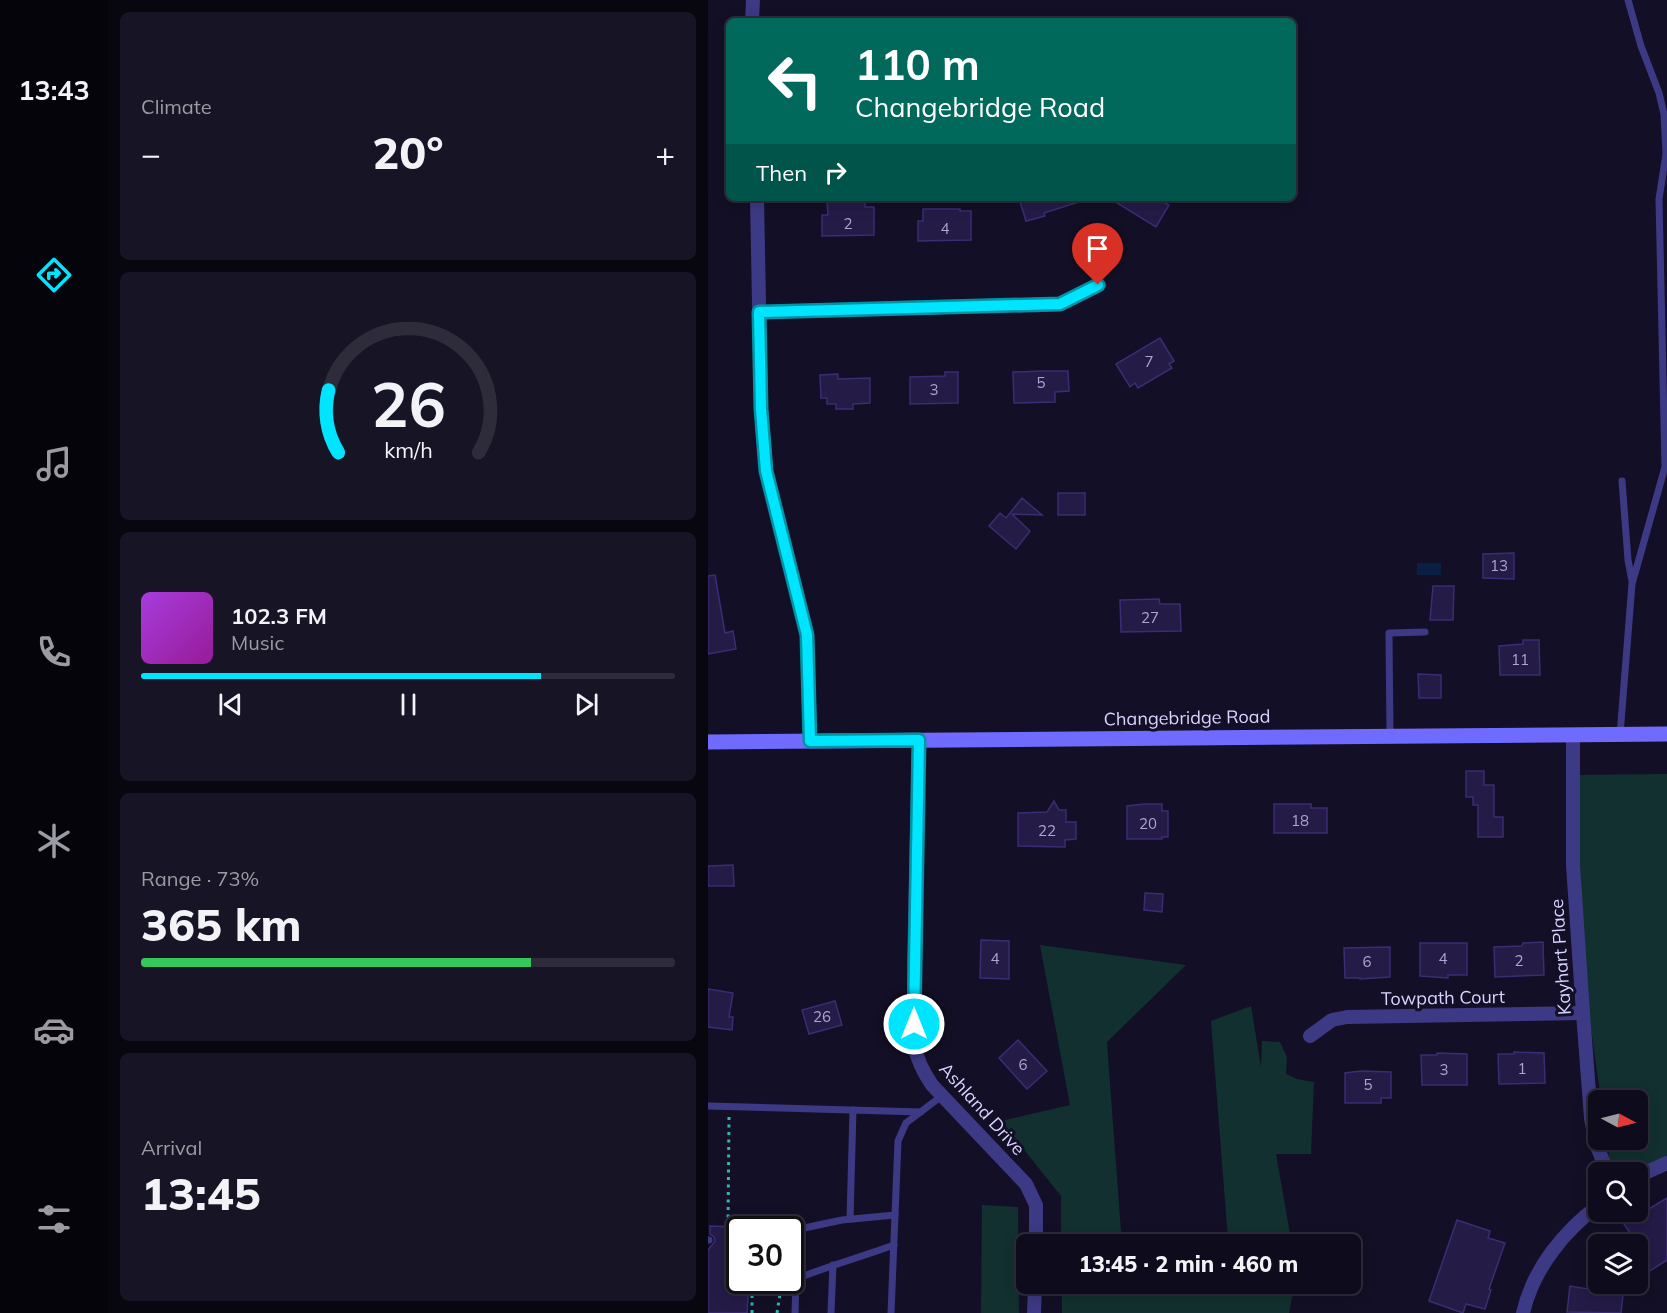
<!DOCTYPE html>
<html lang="en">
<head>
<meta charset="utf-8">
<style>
  body { margin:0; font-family:Mulish,sans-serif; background:#171425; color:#f1f3f6; height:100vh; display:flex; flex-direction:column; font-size:22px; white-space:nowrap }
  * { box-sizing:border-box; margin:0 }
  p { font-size:20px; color:#9b9ba3 }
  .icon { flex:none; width:33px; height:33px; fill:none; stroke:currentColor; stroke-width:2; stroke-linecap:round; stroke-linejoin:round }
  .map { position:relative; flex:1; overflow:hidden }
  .side { display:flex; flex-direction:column; gap:12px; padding:12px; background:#08060f; width:600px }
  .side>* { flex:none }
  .hud { position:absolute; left:18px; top:18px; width:570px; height:183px; border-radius:9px; box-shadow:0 3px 15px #0003,0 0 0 2px #2e2b3b; background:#00695c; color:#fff; overflow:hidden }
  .needle { width:39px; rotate:97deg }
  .tools { position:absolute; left:880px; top:1090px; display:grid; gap:12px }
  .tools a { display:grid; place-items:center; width:60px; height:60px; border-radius:9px; background:#0e0b1c; box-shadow:0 3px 15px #0003,0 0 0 2px #2e2b3b; font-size:30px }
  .speed { position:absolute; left:18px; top:1216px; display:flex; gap:12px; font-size:30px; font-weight:700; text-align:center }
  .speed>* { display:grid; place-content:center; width:78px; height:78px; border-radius:50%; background:#0e0b1c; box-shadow:0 3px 15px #0003,0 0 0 2px #2e2b3b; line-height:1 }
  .speed .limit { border:3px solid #111; border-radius:9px; background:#fff; color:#111 }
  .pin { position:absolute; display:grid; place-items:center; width:51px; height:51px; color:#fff; margin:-62px -26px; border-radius:50% 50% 50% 0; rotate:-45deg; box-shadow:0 0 6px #0007 }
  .pin .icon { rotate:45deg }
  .me { position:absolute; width:66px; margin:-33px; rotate:0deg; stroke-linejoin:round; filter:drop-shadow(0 0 4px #0008) }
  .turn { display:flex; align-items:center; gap:21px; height:126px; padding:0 30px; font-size:27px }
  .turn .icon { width:78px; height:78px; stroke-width:2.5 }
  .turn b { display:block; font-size:42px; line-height:51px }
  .then { display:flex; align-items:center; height:57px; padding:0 30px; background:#0003; gap:12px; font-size:22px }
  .big { font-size:45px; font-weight:800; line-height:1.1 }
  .side .tile { flex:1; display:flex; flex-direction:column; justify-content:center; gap:9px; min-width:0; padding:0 21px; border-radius:9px; background:#171425 }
  .side .dial { align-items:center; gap:0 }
  .dial svg { height:156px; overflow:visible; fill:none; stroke:#2e2b3b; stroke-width:7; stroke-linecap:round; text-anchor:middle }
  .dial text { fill:#f1f3f6; stroke:none }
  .song { display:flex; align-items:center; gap:18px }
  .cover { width:72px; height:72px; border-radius:9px; background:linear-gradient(135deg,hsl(280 70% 55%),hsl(300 70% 35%)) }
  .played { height:6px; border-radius:3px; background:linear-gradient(90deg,#00e5ff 75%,#2e2b3b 75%) }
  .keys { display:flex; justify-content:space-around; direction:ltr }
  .heat { display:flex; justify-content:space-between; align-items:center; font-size:33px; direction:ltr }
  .charge { height:9px; border-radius:4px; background:linear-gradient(90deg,#34c759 73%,#2e2b3b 0) }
  .trip { position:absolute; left:308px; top:1234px; width:345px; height:60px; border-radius:9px; background:#0e0b1c; box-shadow:0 3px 15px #0003,0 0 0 2px #2e2b3b; font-weight:800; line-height:60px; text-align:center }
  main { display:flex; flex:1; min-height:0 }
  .dock { display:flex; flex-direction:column; width:108px; justify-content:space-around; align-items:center; background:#06040b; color:#9b9ba3 }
  .dock .icon { width:42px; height:42px }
  .dock .current { color:#00e5ff }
  .dock b { font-size:27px; color:#f1f3f6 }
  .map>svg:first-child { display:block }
  .green { fill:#12302f }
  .water { fill:#0a1f44 }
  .building { fill:#241b47; stroke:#3b2d73; stroke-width:1.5 }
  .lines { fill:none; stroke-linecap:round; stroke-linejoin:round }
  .path { stroke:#2fb8b0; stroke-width:3; stroke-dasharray:3 4.5; stroke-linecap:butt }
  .lane { stroke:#3d3a85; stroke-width:7 }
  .street { stroke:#3d3a85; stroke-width:14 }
  .secondary { stroke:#6f6bff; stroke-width:15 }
  .route-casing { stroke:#0095a6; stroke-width:15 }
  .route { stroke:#00e5ff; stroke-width:10 }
  .labels { text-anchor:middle; stroke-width:6; stroke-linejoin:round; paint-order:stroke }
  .number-label { font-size:15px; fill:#aca6d1 }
  .street-label { font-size:18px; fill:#d9d4ff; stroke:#130f26 }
</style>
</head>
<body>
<main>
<nav class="dock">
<b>13:43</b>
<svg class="icon current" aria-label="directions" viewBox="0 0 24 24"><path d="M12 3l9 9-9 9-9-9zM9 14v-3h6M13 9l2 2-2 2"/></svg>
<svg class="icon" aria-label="music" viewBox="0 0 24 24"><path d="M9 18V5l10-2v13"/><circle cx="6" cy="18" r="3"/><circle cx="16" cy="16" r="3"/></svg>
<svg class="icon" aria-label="phone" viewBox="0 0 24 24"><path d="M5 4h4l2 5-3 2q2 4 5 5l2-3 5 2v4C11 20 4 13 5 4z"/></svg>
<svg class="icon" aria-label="climate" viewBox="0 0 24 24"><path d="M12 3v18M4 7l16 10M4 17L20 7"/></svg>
<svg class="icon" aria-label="car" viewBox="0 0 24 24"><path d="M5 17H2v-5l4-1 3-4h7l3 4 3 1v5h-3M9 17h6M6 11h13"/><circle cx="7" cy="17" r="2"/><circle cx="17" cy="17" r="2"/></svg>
<svg class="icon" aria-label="filters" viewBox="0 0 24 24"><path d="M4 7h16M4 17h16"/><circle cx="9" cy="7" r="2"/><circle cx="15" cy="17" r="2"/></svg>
</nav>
<section class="side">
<div class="tile"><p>Climate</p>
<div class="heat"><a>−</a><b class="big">20°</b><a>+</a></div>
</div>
<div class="tile dial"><svg viewBox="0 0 100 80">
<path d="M14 69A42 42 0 1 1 86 69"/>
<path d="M14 69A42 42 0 0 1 9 37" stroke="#00e5ff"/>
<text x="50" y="56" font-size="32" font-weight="700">26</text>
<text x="50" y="72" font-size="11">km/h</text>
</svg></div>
<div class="tile">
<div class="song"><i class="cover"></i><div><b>102.3 FM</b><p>Music</p></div></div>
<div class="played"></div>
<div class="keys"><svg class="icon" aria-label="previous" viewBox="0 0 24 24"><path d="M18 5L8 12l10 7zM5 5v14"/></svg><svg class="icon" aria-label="pause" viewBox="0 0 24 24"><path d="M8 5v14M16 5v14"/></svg><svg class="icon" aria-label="next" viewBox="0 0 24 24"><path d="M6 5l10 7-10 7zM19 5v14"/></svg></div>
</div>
<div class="tile"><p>Range · 73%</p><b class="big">365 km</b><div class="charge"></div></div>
<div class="tile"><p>Arrival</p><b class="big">13:45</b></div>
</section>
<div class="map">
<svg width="959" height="1313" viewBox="0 0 959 1313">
  <rect width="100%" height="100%" fill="#130f26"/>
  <g class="green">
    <path d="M959,774V1169L930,1173H903L899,1140H930V1101H893L863,883L860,775Z"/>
    <path d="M332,945L478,965L399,1042L414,1245H353V1196L293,1121L362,1105Z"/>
    <path d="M543,1006L553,1067L554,1041L572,1042L579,1057L578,1074L589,1079L606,1082L603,1154H568L584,1245H497L520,1240L503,1021Z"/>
    <path d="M274,1205L310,1207L311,1313H273Z"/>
    <path d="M354,1284H587L581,1313H354Z"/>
  </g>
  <rect class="water" x="709" y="563" width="24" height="12"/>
  <g class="building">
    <path d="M324,198H374V201L336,213L337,216L318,221L312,202Z"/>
    <path d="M401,198H460L457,203L461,205L448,227Z"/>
    <path d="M157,200V207H166V235L114,236V215H120L119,201Z"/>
    <path d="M215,209H252V211H263V240L210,241V221H215Z"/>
    <path d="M452,338L466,361L461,364L464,368L430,388L427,383L422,387L408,364Z"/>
    <path d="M335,371H360L361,391L347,392V402L306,403L305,372Z"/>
    <path d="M237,372H250V403L202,404V377L237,376Z"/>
    <path d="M130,374V379L162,378V403L145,404V409H128V404H119V398H113L112,375Z"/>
    <rect x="350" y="493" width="27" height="22"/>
    <path d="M314,498L334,515L304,514L322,531L308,549L281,526L292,513L298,518Z"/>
    <path d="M806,553V579L775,578V554Z"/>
    <path d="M7,575L17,633L25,631L28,649L0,654V576Z"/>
    <path d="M725,586H746L745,620H722Z"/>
    <path d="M451,599L452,604H472L473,631L413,632L412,600Z"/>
    <path d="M815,640H831L832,675H792L791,646L815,644Z"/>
    <path d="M710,674L733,675V698H711Z"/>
    <path d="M758,771H776V785H786V817H795V837H770V805H765V797H758Z"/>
    <path d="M346,801L351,810H358V822H368V839L357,840V847L310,846V813L339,812Z"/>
    <path d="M436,804H454V811H460V837H454V839H419V806Z"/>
    <path d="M566,804H603V808H619V833H566Z"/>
    <path d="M25,865L26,886H0V866Z"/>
    <path d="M437,893L455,894L454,912L436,910Z"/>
    <path d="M273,940L301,941V979L272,978Z"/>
    <path d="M835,942L836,975L787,977L786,947L814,946L815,943Z"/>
    <path d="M712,943H759V975H740V978L712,976Z"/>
    <path d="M682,947V977L652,979V978H637L636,948Z"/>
    <path d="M0,989L25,993L21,1017H25L24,1030L0,1027Z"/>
    <path d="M127,1001L134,1025L101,1034L94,1010Z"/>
    <path d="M310,1040L339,1071L319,1089L291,1058Z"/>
    <path d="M806,1052L836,1053L837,1083L791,1084L790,1054H806Z"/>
    <path d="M729,1053L759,1054V1085H714L713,1055H729Z"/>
    <path d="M653,1071L683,1072V1098H673V1103H637V1073Z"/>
    <path d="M959,1198V1260L937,1274L930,1262V1245L916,1224Z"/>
    <path d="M749,1220L782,1231L780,1238L797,1243L781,1289L783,1290L777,1309L758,1304L755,1313L721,1301Z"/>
    <path d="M2,1226L31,1227L30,1235L25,1238L24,1242L30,1247V1251H32V1281H41L39,1313H0V1250L7,1241L6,1237L2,1234Z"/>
    <path d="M881,1281L916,1286L913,1313L859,1312L862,1286L880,1289Z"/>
  </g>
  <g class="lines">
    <g class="path">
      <path d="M20,1225L21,1117"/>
      <path d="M44,1313V1295"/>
      <path d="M69,1313L74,1281"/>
    </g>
    <g class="lane">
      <path d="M914,481L920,560L924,581"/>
      <path d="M682,735L681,633L717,632"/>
      <path d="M912,735L924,584L957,467L951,199L958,154L956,114L951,93L933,46L920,0"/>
      <path d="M0,1106L213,1112"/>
      <path d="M142,1219L145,1110"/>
      <path d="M82,1231L134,1220L187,1215"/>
      <path d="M0,1240H1"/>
      <path d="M30,1241H32"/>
      <path d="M87,1313L88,1279C120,1266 153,1257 186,1245"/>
      <path d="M123,1313L125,1265"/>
      <path d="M183,1313L190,1141L198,1123L235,1095"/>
    </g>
    <g class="street">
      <path d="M44,21L45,0"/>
      <path d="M49,198L53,409L58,471L99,635L102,741"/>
      <path d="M51,312L352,304L391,285"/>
      <path d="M865,735V865L875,1013L883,1118L888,1144L900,1173"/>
      <path d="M211,740L206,964V1044C209,1060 215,1072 224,1085L318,1184L328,1205V1245"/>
      <path d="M602,1036L624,1020L639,1017L875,1013"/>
      <path d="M930,1176L959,1163"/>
      <path d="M326,1313L327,1284"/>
      <path d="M815,1313C825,1269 856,1231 891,1205"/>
    </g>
    <path class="secondary" d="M0,742L959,734"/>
  </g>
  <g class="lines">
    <g class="route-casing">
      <path id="route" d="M206,1024L211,740L102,741L99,635L58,471L53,409L51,312L352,304L390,285"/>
    </g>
    <use href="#route" class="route"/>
  </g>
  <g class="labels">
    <g class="number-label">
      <text x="140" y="229">2</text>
      <text x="237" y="234">4</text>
      <text x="441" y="367">7</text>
      <text x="333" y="388">5</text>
      <text x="226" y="395">3</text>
      <text x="791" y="571">13</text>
      <text x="442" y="623">27</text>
      <text x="812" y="665">11</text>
      <text x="592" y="826">18</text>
      <text x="440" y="829">20</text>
      <text x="339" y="836">22</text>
      <text x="287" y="964">4</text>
      <text x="735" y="964">4</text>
      <text x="811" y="966">2</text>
      <text x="659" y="967">6</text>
      <text x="114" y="1022">26</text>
      <text x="315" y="1070">6</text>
      <text x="814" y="1074">1</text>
      <text x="736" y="1075">3</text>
      <text x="660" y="1090">5</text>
    </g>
    <g class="street-label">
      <text transform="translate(479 718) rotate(-1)" y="6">Changebridge Road</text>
      <text transform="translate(853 957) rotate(-94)" y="6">Kayhart Place</text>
      <text transform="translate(735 998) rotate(-1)" y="6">Towpath Court</text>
      <text transform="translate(274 1109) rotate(48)" y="6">Ashland Drive</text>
    </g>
  </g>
</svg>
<div class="tools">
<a><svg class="needle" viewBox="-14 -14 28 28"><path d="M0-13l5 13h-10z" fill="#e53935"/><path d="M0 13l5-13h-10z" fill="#9b9ba3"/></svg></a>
<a><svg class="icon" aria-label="search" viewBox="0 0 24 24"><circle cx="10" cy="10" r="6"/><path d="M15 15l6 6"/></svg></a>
<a><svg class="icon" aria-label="layers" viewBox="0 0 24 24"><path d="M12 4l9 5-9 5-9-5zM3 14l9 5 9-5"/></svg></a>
</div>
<div class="speed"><div class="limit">30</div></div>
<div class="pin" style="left:390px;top:285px;background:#d93025"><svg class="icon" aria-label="arrive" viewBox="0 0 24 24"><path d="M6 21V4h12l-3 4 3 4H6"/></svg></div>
<svg class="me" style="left:206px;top:1024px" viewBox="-20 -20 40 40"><circle r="17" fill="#00e5ff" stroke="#fff" stroke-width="3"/><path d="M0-11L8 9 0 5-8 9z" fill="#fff"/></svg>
<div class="trip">13:45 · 2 min · 460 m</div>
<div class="hud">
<div class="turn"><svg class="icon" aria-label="left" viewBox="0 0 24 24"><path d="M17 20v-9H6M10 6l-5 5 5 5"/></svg><div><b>110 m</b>Changebridge Road</div></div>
<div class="then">Then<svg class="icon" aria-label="right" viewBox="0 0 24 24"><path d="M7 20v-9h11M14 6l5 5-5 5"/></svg></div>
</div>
</div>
</main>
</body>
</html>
